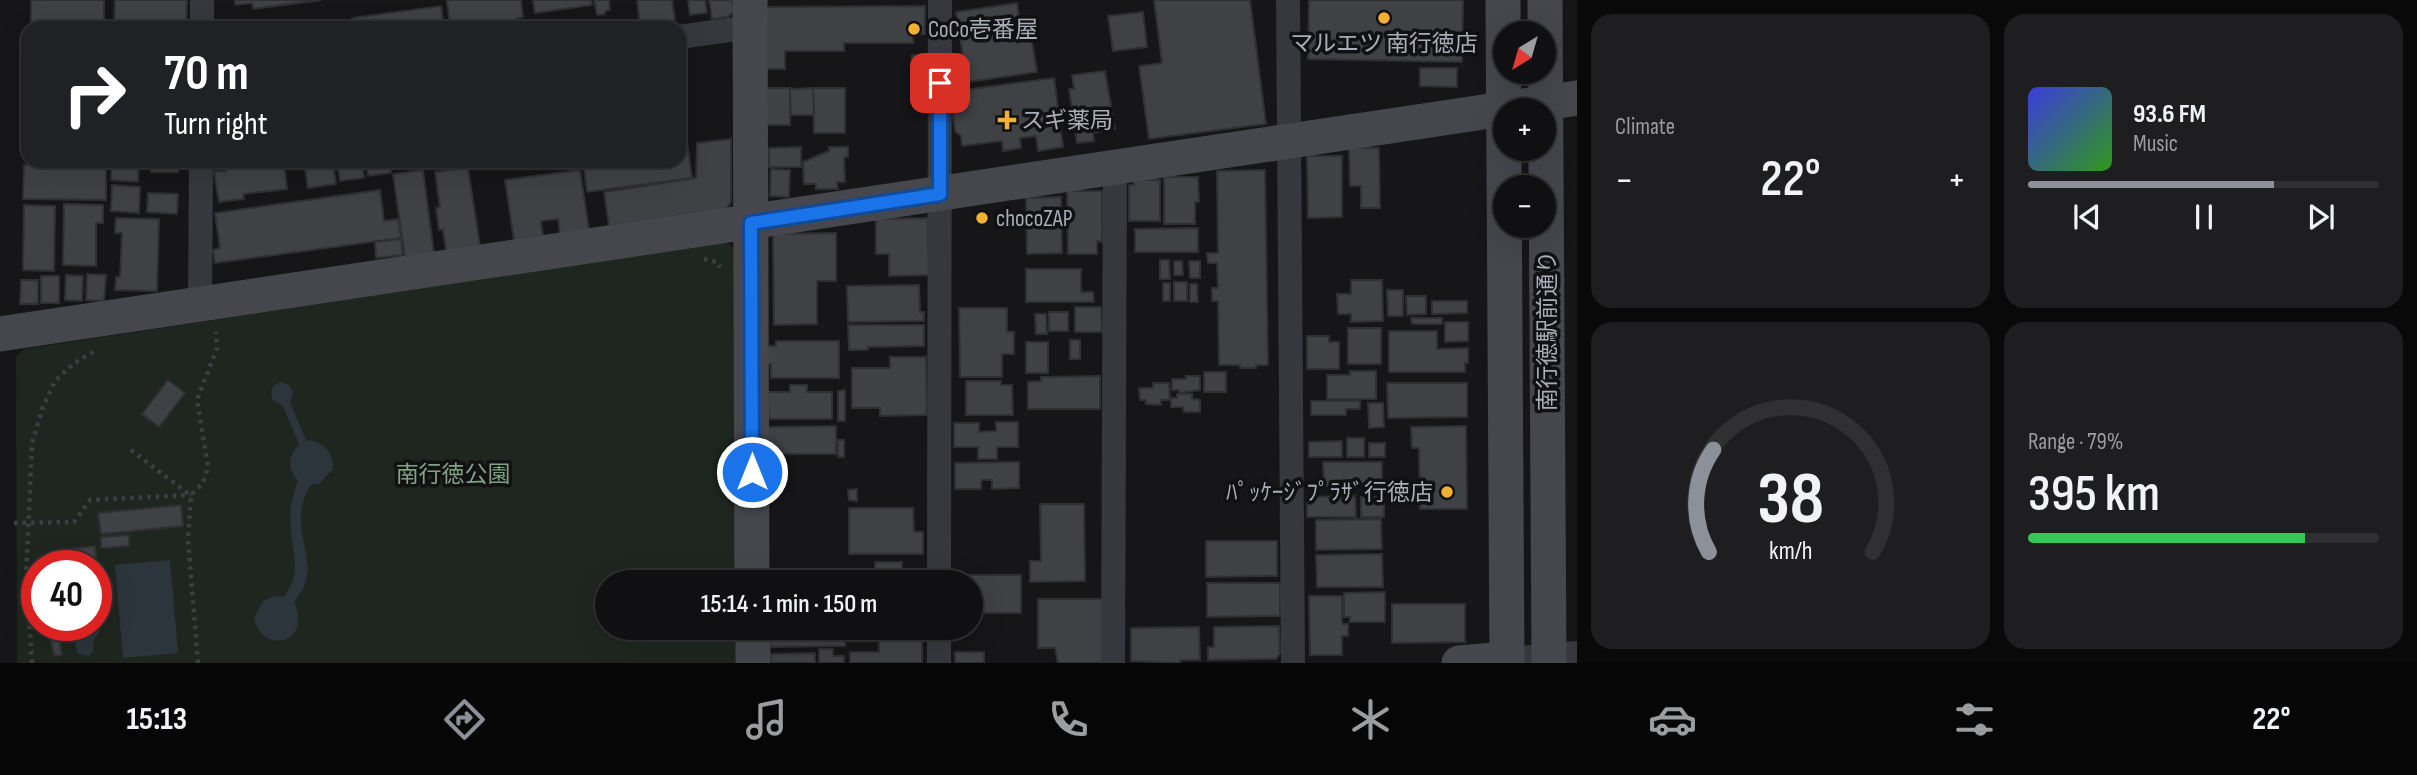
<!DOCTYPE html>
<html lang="en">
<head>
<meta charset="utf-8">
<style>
  body { margin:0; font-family:"Sofia Sans Condensed","Noto Sans JP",sans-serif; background:#1e1e20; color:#f1f3f6; height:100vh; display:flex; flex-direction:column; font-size:26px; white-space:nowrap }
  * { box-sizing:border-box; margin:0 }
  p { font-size:23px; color:#9c9d9f }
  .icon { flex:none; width:38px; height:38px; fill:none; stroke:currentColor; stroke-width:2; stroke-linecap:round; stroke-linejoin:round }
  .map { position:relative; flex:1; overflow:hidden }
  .drawer { display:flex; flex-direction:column; gap:14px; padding:14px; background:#09090a; width:840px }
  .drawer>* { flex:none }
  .banner { position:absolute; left:21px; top:21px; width:665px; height:147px; border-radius:21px; box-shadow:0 7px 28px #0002,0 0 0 2px #303032; background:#202124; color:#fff; overflow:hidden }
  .needle { width:46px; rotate:217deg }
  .buttons { position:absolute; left:1493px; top:21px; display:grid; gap:14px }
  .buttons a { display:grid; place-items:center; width:63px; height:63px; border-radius:50%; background:#101012; box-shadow:0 7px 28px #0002,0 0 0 2px #303032; font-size:35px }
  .speed { position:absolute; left:21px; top:550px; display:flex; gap:14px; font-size:35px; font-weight:700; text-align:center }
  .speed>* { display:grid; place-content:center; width:91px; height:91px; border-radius:50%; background:#101012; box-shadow:0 7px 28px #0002,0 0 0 2px #303032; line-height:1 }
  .speed .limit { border:10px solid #d22; background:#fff; color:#111 }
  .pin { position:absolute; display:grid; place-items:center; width:60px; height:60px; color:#fff; margin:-30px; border-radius:14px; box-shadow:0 4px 10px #0006 }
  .me { position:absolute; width:77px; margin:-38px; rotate:0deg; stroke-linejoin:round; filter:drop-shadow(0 0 5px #0008) }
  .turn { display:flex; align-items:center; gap:24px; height:147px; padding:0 28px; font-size:32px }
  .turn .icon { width:91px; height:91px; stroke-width:2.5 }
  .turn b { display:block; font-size:49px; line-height:60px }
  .big { font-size:52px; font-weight:600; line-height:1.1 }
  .drawer .card { flex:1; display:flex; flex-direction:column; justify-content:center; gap:10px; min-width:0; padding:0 24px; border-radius:21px; background:#1e1e20 }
  .drawer .dial { align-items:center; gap:0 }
  .dial svg { height:182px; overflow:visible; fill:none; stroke:#303032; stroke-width:7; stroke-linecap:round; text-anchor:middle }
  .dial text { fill:#f1f3f6; stroke:none }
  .song { display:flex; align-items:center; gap:21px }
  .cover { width:84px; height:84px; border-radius:10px; background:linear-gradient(135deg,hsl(240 70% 55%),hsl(110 70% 35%)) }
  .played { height:7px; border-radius:4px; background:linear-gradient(90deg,#8c9099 70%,#303032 70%) }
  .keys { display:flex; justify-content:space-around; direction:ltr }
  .heat { display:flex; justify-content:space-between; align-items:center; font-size:38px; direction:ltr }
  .charge { height:10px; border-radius:5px; background:linear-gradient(90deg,#34c759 79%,#303032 0) }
  .drawer .tiles { flex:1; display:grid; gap:14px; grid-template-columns:repeat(2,1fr) }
  .trip { position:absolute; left:595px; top:570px; width:388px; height:70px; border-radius:35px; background:#101012; box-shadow:0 7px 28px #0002,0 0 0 2px #303032; font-weight:600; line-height:70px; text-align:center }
  .tabs { display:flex; height:112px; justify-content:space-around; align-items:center; background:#060607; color:#9c9d9f }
  .tabs .icon { width:49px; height:49px }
  .tabs .current { color:#8c9099 }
  .tabs b { font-size:32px; color:#f1f3f6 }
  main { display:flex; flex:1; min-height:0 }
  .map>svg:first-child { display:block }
  .green { fill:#1e261f; fill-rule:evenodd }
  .water { fill:#2c353c }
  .building { fill:#404145; stroke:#303034; stroke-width:2 }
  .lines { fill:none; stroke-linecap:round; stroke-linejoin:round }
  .path { stroke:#3d3f44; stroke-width:4.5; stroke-dasharray:3.5 5; stroke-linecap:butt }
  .street { stroke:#37383d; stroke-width:24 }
  .secondary { stroke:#45474d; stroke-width:35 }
  .route-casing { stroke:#114b97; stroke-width:18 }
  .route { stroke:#1a73e8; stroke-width:12 }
  .poi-dot { fill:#f2b134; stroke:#111113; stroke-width:2.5 }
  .labels { text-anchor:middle; stroke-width:7; stroke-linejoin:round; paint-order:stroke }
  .poi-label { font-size:23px; fill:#a8adb8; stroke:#111113; text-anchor:start }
  .street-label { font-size:23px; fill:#a8adb8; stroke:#111113 }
  .park-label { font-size:23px; fill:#7fa381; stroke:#111113 }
</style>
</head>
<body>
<main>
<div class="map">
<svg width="1577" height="663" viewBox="0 0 1577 663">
  <rect width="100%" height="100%" fill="#161618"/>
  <path class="green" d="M726,242L734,249L736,583H607V628H736V663H17L16,357L24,349ZM37,565H96V625H37Z"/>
  <g class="water">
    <path d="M282,382L289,385L293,392L290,402L306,440C324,442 333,451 333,469L319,484L310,485C306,494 302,502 301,512C298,547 322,569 294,602C313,643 263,656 254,618L263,601L276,596L284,597C302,570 293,558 291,529C289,511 292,497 298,481C286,468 289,456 299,444L283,406L272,399L271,391L275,384Z"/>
    <path d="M170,560L178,653L123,658L115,565Z"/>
    <path d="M81,625H95L100,630L94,640L93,652L89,656L78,654C74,643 75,635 81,625Z"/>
  </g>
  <g class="building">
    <rect x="31" y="0" width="73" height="26"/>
    <path d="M115,0H187L186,28H114Z"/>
    <path d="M235,0H321L253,9L252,3L235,5Z"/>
    <path d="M447,0H521L523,17L517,18L518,24L524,23L525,28L450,27Z"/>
    <path d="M533,0H591L592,5L535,13Z"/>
    <path d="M594,0H609L610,10L605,11V14L597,15Z"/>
    <path d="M637,0H672L675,20L640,25Z"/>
    <path d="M688,0H705L707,13L690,15Z"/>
    <path d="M709,0H732L734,11L728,17L712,19Z"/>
    <path d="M1154,0H1250L1266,124L1149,139L1139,66L1162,63Z"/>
    <path d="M1309,0H1463L1462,62L1308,59Z"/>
    <path d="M1017,3L1021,31L1030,30L1037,72L967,82L956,12Z"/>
    <path d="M441,6L444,28H353L352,18Z"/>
    <path d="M925,6V34H913V43H844V51H785V69H767L766,7Z"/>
    <path d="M1143,12L1147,47L1113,51L1108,16Z"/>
    <path d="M912,55L927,56L926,71L911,69Z"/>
    <path d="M1420,68H1457V87L1420,86Z"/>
    <path d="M1105,71L1115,129L1093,133L1094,141L1077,143L1069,89H1074L1072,75Z"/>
    <path d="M1054,78L1063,147L1038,151L1036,136L1020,138L1021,148L1003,151L1002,141L962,146L961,136L955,131L952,109L957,103L955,91Z"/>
    <rect x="766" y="88" width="24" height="37"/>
    <path d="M813,88H845V133H814Z"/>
    <path d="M813,88L814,115H791L790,89Z"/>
    <path d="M23,95H28V145H24Z"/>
    <path d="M731,139V202L726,209L609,226L604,192L696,178L697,143Z"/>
    <path d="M687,142L692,178L587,192L583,161H679V143Z"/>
    <path d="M801,147V167H769V148Z"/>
    <path d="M829,147H848V157H844L845,182H837L838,189H816V184H804L803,162L829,151Z"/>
    <path d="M1349,148H1379L1380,208H1361V186H1350Z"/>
    <path d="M1307,156H1342V217L1308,218Z"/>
    <path d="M112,161H139L138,182L111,180Z"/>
    <rect x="151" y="161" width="27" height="11"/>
    <path d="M232,161H284L287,189L243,194L244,199L219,202L214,172L226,171L225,162Z"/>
    <path d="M304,161H328V164L333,163L336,184L308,188Z"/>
    <path d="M337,161H362L364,178L340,181Z"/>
    <path d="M366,161H389L391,173L368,176Z"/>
    <path d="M24,165L106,167V200L23,199Z"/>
    <path d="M468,168L480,246L446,251L443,229L439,230L436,208L440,207L435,172Z"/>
    <path d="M771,169L790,170L789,197L770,196Z"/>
    <path d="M423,170L434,254L405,258L393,174Z"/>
    <path d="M580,170L589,230L560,234L558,219L541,221L543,236L514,240L505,180Z"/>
    <path d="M1265,170L1268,365H1256V368H1240V365H1219L1218,301H1212V288H1218L1217,263H1208L1207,253H1218L1217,171Z"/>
    <path d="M1164,177H1198L1199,202H1195V224H1164Z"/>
    <path d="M1134,180H1160V221H1129V185H1134Z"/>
    <path d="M112,185L140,187L139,213L111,211Z"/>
    <path d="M380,190L384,221L398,219L401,238L215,263L213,250L220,248L215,213Z"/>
    <path d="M1067,191H1102V242L1097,241V254H1068Z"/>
    <path d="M148,193L178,194L177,214L147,212Z"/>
    <path d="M1061,197L1062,253L1027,254L1026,198Z"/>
    <path d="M64,204L103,205V223H96V266L63,265Z"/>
    <path d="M24,205L55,206L54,271L23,270Z"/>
    <path d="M116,218L159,219L157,291L115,290L116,277H120L122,233H115Z"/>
    <path d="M928,218L929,275L889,276V254H876V219Z"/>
    <path d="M1198,228V252H1135V229Z"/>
    <path d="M836,233V281H817V324L774,325L773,234Z"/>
    <path d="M401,239L403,255L376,258L375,242Z"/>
    <path d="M1160,260H1169L1170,279H1160Z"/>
    <path d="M1174,261H1182L1183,275H1174Z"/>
    <path d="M1189,261H1200V278H1190Z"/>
    <path d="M1026,269H1081V292H1093L1094,302H1026Z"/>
    <path d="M87,274L106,275L104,301L86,300Z"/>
    <path d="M66,275L83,276L82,301L65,300Z"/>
    <rect x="41" y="276" width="18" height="27"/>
    <path d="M21,280H38V304H20Z"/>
    <path d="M1351,280H1382L1383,321L1351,322V314H1338L1337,294H1351Z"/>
    <rect x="1174" y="282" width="13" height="19"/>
    <rect x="1163" y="283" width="7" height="18"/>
    <path d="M1190,284H1197L1198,302H1190Z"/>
    <path d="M919,285L920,312H924V321L848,322L847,286Z"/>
    <path d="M1387,290H1403V316H1388Z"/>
    <path d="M1406,296H1426V314L1407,315Z"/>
    <path d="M1432,301H1467V313L1432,314Z"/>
    <path d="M1075,307H1101L1102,332H1075Z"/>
    <path d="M959,308H1007V332H1014V354H1002V377H960Z"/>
    <rect x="1049" y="312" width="19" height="19"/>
    <path d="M1035,314H1046L1047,334H1036Z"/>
    <path d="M1411,318H1442V324H1412Z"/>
    <path d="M1445,322H1468V341L1445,342Z"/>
    <path d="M848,325H924V346L868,347V350H849Z"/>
    <rect x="1348" y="328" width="33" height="36"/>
    <path d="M1389,331H1437V349L1468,348V363H1465V372H1389Z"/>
    <path d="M1307,336H1329V342H1339V369H1307Z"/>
    <rect x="1070" y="340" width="10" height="19"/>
    <path d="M776,341H839V378H771V364H764V346H776Z"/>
    <rect x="1026" y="342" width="22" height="31"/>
    <path d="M890,357H926L927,415L880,416V408H852V368H890Z"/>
    <path d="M1350,371H1376V399H1327V375H1350Z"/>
    <rect x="1204" y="372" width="22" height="20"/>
    <path d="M1100,376V409H1028V382L1041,381V377Z"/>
    <path d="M1186,376H1200V390L1179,393V390H1172V379H1186Z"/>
    <path d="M168,380L185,393L159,427L142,414Z"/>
    <path d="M966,381H1001V385H1012L1013,415H966Z"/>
    <path d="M1153,383H1169L1170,400H1161V405L1146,404V400H1140L1139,388H1153Z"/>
    <path d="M1387,383H1467V417L1388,418Z"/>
    <path d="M790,385H807V392H832V419H769L768,392H790Z"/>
    <path d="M845,390V421H838V391Z"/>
    <path d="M1177,394H1192V399L1200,400V412H1184L1183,407H1171V398H1177Z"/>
    <path d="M1311,401H1360V409H1346V415H1311Z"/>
    <path d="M1368,403H1383L1384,427L1369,428Z"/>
    <path d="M996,422H1018V447H997V459H978V447H954V423H979V432L996,431Z"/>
    <path d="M836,426V454H768V427Z"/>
    <path d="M1466,426L1467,509H1420L1419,448H1412L1411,427Z"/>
    <rect x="1347" y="438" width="17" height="19"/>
    <rect x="838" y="440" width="6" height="17"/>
    <path d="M1342,441V457H1309V442Z"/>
    <rect x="1369" y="443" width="16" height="14"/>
    <path d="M1019,462V488L992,489V480H981V489H955V463Z"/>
    <path d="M1323,462H1382V486H1324Z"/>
    <path d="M857,489V501L849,500L848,490Z"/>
    <path d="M1355,496L1356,517H1307V497Z"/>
    <rect x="1361" y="497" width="23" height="20"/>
    <path d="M1040,504H1084L1085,581L1030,582V561H1041Z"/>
    <path d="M181,505L183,526L101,534L98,513Z"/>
    <path d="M849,508H913L914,532H923V554H849Z"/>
    <path d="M1381,519L1382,549L1316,550V520Z"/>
    <path d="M129,535V546L101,548V537Z"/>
    <path d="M1206,541H1277V576L1206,577Z"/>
    <path d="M95,546L98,573L103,576L105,589L100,593L101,600L96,601V565H62L60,550Z"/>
    <path d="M1382,554L1383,587H1317L1316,555Z"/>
    <path d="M875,562H902V571H925V583H850V572H875Z"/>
    <path d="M958,575H1021V613H971V583H958Z"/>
    <path d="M1207,583H1280V616L1207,617Z"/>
    <path d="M1385,592V622H1350V617H1344V593Z"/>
    <path d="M1309,596H1342V624H1348V636H1342V655H1310Z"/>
    <path d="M1038,599H1102V663H1058L1055,648H1038Z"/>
    <path d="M1392,604H1465V642L1392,643Z"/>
    <path d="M1279,626L1280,653L1276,659L1208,660V647H1214V627Z"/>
    <path d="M1199,627L1200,660H1180V663L1131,661V628Z"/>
    <path d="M770,628H845V646L771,647Z"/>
    <path d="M891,628H922V663H850V652H879V633H891Z"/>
    <path d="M58,633L62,655L54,656L50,634Z"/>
    <path d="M819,649H833V656H844V663H819Z"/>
    <rect x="955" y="652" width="29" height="11"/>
    <path d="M815,653V663H771V654Z"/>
  </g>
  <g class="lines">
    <g class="path">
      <path d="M704,259L717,262L720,267"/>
      <path d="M131,450L190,495"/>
      <path d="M14,523L74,522L90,500L191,495"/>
      <path d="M32,663L26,578L32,443L43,407L55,381L74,363L93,352"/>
      <path d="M198,663L188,539L191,495L203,483L208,467L197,400L217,348L216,332"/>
    </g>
    <g class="street">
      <path d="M1288,0L1293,663"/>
      <path d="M202,28V0"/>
      <path d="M679,37L750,27"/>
      <path d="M200,304L201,161"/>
      <path d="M939,583L940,0"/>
      <path d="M1507,659L1577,653"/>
      <path d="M939,663V628"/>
      <path d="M1113,663L1115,166"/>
    </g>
    <g class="secondary">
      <path d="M750,0L752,583"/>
      <path d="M1503,0L1507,663"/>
      <path d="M1545,0L1549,663"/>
      <path d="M0,334L1577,98"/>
      <path d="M753,628V663"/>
      <path d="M1459,663L1507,659"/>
    </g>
  </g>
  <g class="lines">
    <g class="route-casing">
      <path id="route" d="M752,472L751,223L940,194V83"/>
    </g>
    <use href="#route" class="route"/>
  </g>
  <g class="poi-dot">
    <circle cx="1384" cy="18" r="7"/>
    <circle cx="914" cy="29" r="7"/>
    <path d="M1003.5 109.5h7v7h7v7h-7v7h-7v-7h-7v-7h7z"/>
    <circle cx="982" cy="218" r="7"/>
    <circle cx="1447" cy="492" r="7"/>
  </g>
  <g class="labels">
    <g class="poi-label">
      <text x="928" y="37">CoCo壱番屋</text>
      <text x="1384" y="51" text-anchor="middle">マルエツ 南行徳店</text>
      <text x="1021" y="128">スギ薬局</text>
      <text x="996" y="226">chocoZAP</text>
      <text x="1433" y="500" text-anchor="end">ﾊﾟｯｹｰｼﾞﾌﾟﾗｻﾞ行徳店</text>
    </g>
    <g class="street-label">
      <text transform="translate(1547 331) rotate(-90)" y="8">南行徳駅前通り</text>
    </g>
    <g class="park-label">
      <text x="453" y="482">南行徳公園</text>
    </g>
  </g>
</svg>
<div class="buttons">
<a><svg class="needle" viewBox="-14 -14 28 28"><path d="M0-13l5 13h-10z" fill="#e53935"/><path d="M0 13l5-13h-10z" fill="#9c9d9f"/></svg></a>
<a>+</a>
<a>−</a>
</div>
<div class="speed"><div class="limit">40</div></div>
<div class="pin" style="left:940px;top:83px;background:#d93025"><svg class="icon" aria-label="arrive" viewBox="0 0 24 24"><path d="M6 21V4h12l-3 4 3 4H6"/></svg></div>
<svg class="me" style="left:752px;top:472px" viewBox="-20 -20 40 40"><circle r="17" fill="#1a73e8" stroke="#fff" stroke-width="3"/><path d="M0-11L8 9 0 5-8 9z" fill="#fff"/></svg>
<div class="trip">15:14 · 1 min · 150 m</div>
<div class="banner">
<div class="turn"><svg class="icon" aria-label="right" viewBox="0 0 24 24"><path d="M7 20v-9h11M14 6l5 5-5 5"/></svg><div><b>70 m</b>Turn right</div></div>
</div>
</div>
<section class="drawer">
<div class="tiles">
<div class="card"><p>Climate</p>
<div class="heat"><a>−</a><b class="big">22°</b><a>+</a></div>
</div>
<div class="card">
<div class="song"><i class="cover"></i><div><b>93.6 FM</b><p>Music</p></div></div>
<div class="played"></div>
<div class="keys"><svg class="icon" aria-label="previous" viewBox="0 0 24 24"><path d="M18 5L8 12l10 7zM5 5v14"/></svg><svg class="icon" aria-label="pause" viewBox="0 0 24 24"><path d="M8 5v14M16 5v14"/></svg><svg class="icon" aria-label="next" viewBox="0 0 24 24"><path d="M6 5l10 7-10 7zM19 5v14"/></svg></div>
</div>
<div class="card dial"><svg viewBox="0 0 100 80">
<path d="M14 69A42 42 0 1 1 86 69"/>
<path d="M14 69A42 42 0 0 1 16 24" stroke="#8c9099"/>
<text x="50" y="56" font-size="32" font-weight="700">38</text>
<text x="50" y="72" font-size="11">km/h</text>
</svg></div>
<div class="card"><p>Range · 79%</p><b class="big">395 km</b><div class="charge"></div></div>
</div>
</section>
</main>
<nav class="tabs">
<b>15:13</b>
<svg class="icon current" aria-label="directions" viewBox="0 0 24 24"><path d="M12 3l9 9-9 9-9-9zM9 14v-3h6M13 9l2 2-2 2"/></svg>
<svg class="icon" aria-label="music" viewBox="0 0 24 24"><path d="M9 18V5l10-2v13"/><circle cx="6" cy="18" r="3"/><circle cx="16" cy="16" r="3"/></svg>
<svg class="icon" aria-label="phone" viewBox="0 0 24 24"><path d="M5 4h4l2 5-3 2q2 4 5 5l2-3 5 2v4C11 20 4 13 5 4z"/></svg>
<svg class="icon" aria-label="climate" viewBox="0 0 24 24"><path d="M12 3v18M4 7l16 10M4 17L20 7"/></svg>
<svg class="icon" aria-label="car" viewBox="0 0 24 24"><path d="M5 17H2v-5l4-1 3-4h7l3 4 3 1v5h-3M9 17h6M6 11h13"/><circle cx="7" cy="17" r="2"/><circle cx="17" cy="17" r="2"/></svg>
<svg class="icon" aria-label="filters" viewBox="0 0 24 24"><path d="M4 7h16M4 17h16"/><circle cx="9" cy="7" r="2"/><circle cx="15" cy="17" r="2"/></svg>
<b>22°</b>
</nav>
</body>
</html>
